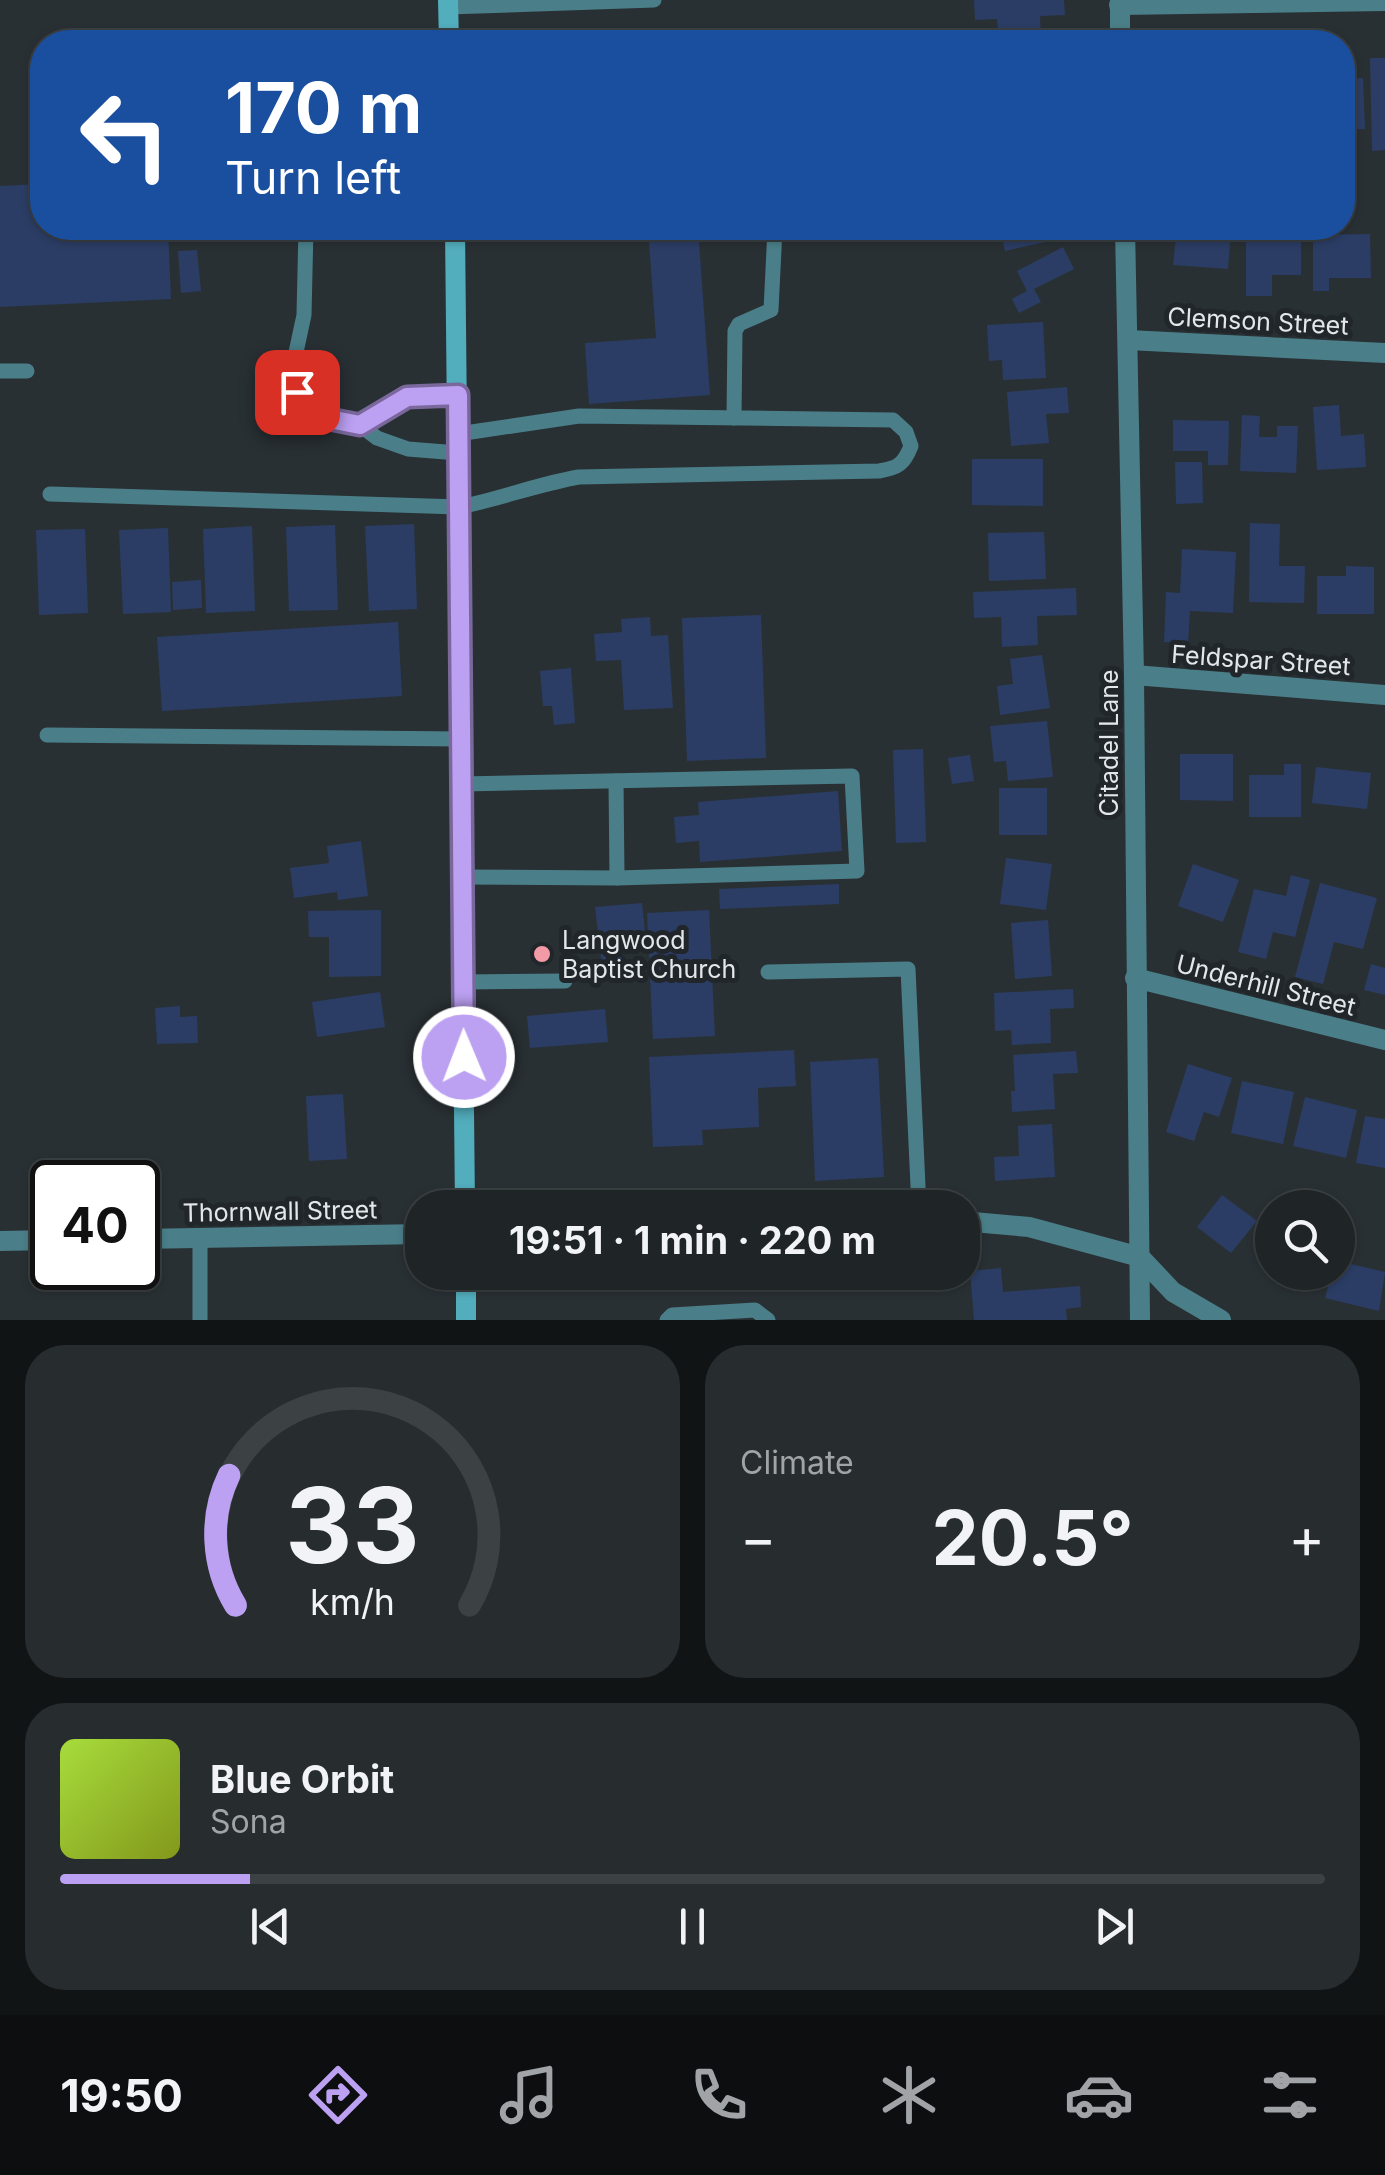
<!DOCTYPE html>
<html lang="en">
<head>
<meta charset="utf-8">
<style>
  body { margin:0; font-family:Inter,sans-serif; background:#272c2f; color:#f1f3f6; height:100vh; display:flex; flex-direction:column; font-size:38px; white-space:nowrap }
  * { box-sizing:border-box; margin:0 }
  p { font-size:32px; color:#a1a4a7 }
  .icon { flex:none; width:55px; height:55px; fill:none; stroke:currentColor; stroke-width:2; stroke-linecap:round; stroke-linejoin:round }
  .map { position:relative; height:1320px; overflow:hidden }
  .side { display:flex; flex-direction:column; gap:25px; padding:25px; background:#111415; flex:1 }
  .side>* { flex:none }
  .banner { position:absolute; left:30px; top:30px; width:1325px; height:210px; border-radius:40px; box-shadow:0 2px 8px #0004,0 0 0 2px #3c4144; background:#1a4fa0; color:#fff; overflow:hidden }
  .tools { position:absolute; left:1255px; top:1190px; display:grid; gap:20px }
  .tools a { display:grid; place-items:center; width:100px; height:100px; border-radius:50%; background:#1f2427; box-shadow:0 2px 8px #0004,0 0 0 2px #3c4144; font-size:50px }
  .speed { position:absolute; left:30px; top:1160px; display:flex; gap:20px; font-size:50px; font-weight:700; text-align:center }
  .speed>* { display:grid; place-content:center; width:130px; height:130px; border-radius:50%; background:#1f2427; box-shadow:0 2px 8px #0004,0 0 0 2px #3c4144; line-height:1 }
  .speed .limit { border:5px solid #111; border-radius:15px; background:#fff; color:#111 }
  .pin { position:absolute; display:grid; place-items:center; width:85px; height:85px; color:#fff; margin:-42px; border-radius:20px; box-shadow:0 5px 15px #0006 }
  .me { position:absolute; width:110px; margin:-55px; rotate:359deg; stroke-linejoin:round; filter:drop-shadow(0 0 8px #0008) }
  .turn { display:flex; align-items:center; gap:35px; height:210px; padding:0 30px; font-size:45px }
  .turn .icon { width:130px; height:130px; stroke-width:2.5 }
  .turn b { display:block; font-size:70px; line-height:85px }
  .big { font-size:75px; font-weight:700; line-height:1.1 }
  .side .widget { flex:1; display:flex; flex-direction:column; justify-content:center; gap:15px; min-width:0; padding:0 35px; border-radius:40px; background:#272c2f }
  .side .dial { align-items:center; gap:0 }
  .dial svg { height:260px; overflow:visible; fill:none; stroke:#3c4144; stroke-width:7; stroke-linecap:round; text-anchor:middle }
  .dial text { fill:#f1f3f6; stroke:none }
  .song { display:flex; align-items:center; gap:30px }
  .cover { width:120px; height:120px; border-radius:15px; background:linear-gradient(135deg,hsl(80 70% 55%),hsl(70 70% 35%)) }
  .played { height:10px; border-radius:5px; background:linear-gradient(90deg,#bca0f2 15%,#3c4144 15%) }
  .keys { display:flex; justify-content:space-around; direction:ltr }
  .heat { display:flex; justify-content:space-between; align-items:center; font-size:55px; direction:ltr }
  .side .tiles { flex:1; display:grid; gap:25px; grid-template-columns:1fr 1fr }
  .widget:last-child { grid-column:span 2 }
  .trip { position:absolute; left:405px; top:1190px; width:575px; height:100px; border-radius:40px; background:#1f2427; box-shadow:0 2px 8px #0004,0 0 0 2px #3c4144; font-weight:700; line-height:100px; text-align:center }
  .dock { display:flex; height:160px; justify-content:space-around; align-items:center; background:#0c0e10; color:#a1a4a7 }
  .dock .icon { width:70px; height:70px }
  .dock .active { color:#bca0f2 }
  .dock b { font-size:45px; color:#f1f3f6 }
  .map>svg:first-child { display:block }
  .building { fill:#2b3d64 }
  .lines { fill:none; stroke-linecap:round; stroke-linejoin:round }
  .lane { stroke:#4a7f89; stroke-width:15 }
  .street { stroke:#4a7f89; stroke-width:20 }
  .secondary { stroke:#52adbd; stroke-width:20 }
  .route-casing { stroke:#7a689d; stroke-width:25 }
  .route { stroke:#bca0f2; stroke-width:18 }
  .poi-dot { fill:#f39aa7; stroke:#20262a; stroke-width:4 }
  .labels { text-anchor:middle; stroke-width:10; stroke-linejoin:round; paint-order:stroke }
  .street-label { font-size:25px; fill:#e3e7ea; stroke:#20262a }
  .poi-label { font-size:25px; fill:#e3e7ea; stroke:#20262a; text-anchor:start }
</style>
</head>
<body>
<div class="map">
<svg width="1385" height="1320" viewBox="0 0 1385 1320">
  <rect width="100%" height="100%" fill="#293034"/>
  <g class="building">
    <path d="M974,0H1064L1065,15L1040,16L1041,42H999L997,19L975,20Z"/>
    <path d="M1370,58H1385V150L1372,151Z"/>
    <path d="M1363,78L1365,129L1342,130V79Z"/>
    <path d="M42,184V228H168L171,299L0,307V186Z"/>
    <path d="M648,228H698L710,395L589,404L585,343L656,338Z"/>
    <path d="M1000,228H1047L1050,241L1005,251Z"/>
    <path d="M1177,228L1231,230L1228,269L1173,265Z"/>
    <path d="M1282,232L1301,233V275H1272V296H1246V240H1282Z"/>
    <path d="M1370,234L1371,278H1329V291H1313V235Z"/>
    <path d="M1063,247L1074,269L1034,289L1041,302L1019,313L1012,299L1027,291L1017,271Z"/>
    <path d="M197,250L201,291L181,293L178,251Z"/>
    <path d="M1043,322L1046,378L1003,380L1002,360L989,361L987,325Z"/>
    <path d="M1067,387L1069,413L1046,414L1049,443L1011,446L1007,392Z"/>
    <path d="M1339,405L1341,436L1364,434L1366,467L1317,470L1313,407Z"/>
    <path d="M1242,415L1260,416L1259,437H1277V426H1298L1296,473L1240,471Z"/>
    <path d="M1173,420L1229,421L1228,465H1208V451H1173Z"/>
    <path d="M972,459H1043V506L972,505Z"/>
    <path d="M1175,462H1202L1203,503L1176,504Z"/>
    <path d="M1250,523L1280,524L1279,566H1305L1304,603L1249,602Z"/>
    <path d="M414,524L417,609L369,611L365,526Z"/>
    <path d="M335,525L338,610L289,611L286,527Z"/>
    <path d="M252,526L255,611L206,613L203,529Z"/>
    <path d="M168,528L171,612L123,614L119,530Z"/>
    <path d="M85,529L88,613L39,615L36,530Z"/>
    <path d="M1044,532L1046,579L989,581L988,533Z"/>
    <path d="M1182,549L1236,552L1233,613L1190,611L1188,643L1164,642L1166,592L1180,593Z"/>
    <path d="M1346,566L1374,567V614H1317V576H1346Z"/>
    <path d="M201,580L202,608L173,610L172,582Z"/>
    <path d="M1076,588L1077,615L1037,616L1038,645L1002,647L1001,617L974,618L973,592Z"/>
    <path d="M761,615L766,758L687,761L682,618Z"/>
    <path d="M650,617L651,636L668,635L673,708L624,710L621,660L596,661L594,634L622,632L621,619Z"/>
    <path d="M398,622L402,696L162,711L157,637Z"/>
    <path d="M1042,655L1050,708L1000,715L997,686L1013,684L1010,659Z"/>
    <path d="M571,668L575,723L554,725L552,706H543L540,671Z"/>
    <path d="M1047,721L1053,777L1008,781L1006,761L994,762L990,726Z"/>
    <path d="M923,749L926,842L896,843L893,750Z"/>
    <path d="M1180,754H1233V801L1180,800Z"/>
    <path d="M970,755L974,781L952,784L948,758Z"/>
    <path d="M1284,764H1301V817H1249V775H1284Z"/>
    <path d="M1316,767L1371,773L1367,809L1312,803Z"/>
    <rect x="999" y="788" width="48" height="47"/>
    <path d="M838,791L842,851L700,862L699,841L676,843L674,817L699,815L698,802Z"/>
    <path d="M361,841L368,896L338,900L337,892L294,898L290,868L329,863L327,846Z"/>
    <path d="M1006,858L1052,864L1046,910L1000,904Z"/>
    <path d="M1193,864L1239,880L1223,922L1178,906Z"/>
    <path d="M1291,875L1310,880L1295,937L1273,932L1266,959L1238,952L1254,889L1286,896Z"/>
    <path d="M1320,883L1377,898L1363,949L1334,942L1323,984L1295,977Z"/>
    <path d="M839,884V904L720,909L719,889Z"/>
    <path d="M642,903L646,941L620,944L622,966L602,968L595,907Z"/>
    <path d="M381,910V976L329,977V937H309L308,911Z"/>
    <path d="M709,910L715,1036L653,1039L647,913Z"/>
    <path d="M1048,920L1052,976L1015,979L1011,923Z"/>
    <path d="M1371,964L1385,968V995L1364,990Z"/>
    <path d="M1073,989L1074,1008L1050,1009L1051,1043L1012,1045L1011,1030L995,1031L994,993Z"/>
    <path d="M380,992L385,1027L317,1037L312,1002Z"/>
    <path d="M180,1006V1017L197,1016L198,1043L157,1044L155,1008Z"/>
    <path d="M605,1009L608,1042L530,1048L527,1016Z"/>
    <path d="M794,1050L796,1086L758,1088L759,1127L702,1130L703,1145L653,1147L649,1057Z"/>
    <path d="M1076,1051L1078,1073L1053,1074L1055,1109L1012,1112L1011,1091H1015L1013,1055Z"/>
    <path d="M878,1058L884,1177L815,1181L810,1062Z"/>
    <path d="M1188,1064L1232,1078L1219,1117L1204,1112L1194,1141L1166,1132Z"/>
    <path d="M1242,1081L1294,1092L1283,1144L1231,1133Z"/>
    <path d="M343,1094L347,1159L309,1161L306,1096Z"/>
    <path d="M1305,1097L1357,1110L1346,1158L1293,1146Z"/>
    <path d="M1365,1116L1385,1119V1168L1356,1163Z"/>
    <path d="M1052,1124L1055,1177L995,1181L994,1157L1019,1156L1018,1126Z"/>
    <path d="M1222,1195L1257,1221L1231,1253L1197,1227Z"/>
    <path d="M1338,1261L1385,1272L1379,1311L1325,1298L1332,1272H1338Z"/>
    <path d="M1001,1268L1003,1292L1080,1286L1081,1307L1066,1309L1067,1320H974L970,1271Z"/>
    <path d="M1284,1272H1316L1302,1288Z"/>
  </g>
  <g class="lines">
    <g class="lane">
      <path d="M448,7L654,0"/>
      <path d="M306,228L304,315L295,357L297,392L314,416L360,425L377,438L408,449L458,453"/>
      <path d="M0,371H27"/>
      <path d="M734,418L735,331L739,324L771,310L775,229"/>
      <path d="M360,425L407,397L458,395"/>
      <path d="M50,494L459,507C500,499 538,484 579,477L879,471C898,468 904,464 911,446L906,432L893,420L579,416L458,434"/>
      <path d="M47,735L461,739"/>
      <path d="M616,781L617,878"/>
      <path d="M462,784L852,776L857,871L617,878L463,877"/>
      <path d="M768,972L908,969L919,1208"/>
      <path d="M464,982L565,981"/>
      <path d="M200,1238V1320"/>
      <path d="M667,1320L672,1315L755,1310L768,1320"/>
    </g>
    <g class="street">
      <path d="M1120,0V42"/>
      <path d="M1119,5L1385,1"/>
      <path d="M1125,228L1134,675L1140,1320"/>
      <path d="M1128,340L1385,353"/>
      <path d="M1134,675L1385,695"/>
      <path d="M1135,978L1385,1040"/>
      <path d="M962,1221L1029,1227L1140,1257L1173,1292L1221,1320"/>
      <path d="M138,1239L422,1234"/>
      <path d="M0,1241L52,1240"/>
    </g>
    <g class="secondary">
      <path d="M448,0L449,42"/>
      <path d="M455,228L465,1208"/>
      <path d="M466,1272V1320"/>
    </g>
  </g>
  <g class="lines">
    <g class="route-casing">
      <path id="route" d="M297,392L314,416L360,425L407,397L458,395L464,1057"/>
    </g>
    <use href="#route" class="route"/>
  </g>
  <circle class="poi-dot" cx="542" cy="954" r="10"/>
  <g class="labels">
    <g class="street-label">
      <text transform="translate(1258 321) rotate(3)" y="9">Clemson Street</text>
      <text transform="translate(1261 660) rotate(4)" y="9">Feldspar Street</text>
      <text transform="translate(1109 743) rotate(-90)" y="9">Citadel Lane</text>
      <text transform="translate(1266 985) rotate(14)" y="9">Underhill Street</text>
      <text transform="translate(280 1211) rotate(-1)" y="9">Thornwall Street</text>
    </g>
    <g class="poi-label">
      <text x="562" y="949">Langwood<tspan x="562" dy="29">Baptist Church</tspan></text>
    </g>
  </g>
</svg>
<div class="tools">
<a><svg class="icon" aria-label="search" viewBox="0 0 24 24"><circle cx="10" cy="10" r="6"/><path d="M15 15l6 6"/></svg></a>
</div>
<div class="speed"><div class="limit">40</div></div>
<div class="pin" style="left:297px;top:392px;background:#d93025"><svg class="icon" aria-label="arrive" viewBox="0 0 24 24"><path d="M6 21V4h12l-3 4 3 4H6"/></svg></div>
<svg class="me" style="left:464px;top:1057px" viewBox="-20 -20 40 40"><circle r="17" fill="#bca0f2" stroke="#fff" stroke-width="3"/><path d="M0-11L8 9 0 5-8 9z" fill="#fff"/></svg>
<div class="trip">19:51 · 1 min · 220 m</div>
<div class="banner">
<div class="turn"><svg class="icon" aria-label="left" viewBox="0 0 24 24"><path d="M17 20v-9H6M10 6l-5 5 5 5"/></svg><div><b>170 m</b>Turn left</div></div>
</div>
</div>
<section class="side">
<div class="tiles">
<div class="widget dial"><svg viewBox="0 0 100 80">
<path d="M14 69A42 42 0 1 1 86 69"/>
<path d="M14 69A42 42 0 0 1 12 29" stroke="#bca0f2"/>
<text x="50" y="56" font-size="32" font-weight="700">33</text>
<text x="50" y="72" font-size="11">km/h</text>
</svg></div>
<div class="widget"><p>Climate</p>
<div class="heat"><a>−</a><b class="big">20.5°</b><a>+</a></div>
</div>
<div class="widget">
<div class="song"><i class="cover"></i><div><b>Blue Orbit</b><p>Sona</p></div></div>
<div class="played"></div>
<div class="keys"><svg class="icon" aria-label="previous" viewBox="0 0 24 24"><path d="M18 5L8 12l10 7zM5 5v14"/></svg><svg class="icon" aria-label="pause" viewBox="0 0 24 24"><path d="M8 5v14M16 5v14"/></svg><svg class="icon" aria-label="next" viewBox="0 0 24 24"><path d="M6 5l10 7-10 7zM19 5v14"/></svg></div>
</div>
</div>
</section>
<nav class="dock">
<b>19:50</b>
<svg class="icon active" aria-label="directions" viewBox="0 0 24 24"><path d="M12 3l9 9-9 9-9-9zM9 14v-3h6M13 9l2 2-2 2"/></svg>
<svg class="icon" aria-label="music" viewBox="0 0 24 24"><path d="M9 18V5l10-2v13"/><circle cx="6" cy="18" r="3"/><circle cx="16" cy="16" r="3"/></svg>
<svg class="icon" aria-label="phone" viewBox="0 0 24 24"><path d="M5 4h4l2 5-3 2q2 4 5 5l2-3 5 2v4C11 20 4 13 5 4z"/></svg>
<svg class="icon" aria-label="climate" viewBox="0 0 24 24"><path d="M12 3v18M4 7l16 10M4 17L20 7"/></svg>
<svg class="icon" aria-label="car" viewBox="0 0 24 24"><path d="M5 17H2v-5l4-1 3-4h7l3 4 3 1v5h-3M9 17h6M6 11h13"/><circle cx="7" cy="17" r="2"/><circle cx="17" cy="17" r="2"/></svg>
<svg class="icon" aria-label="filters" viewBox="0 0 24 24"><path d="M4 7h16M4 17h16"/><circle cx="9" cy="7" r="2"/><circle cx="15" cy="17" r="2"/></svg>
</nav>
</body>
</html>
